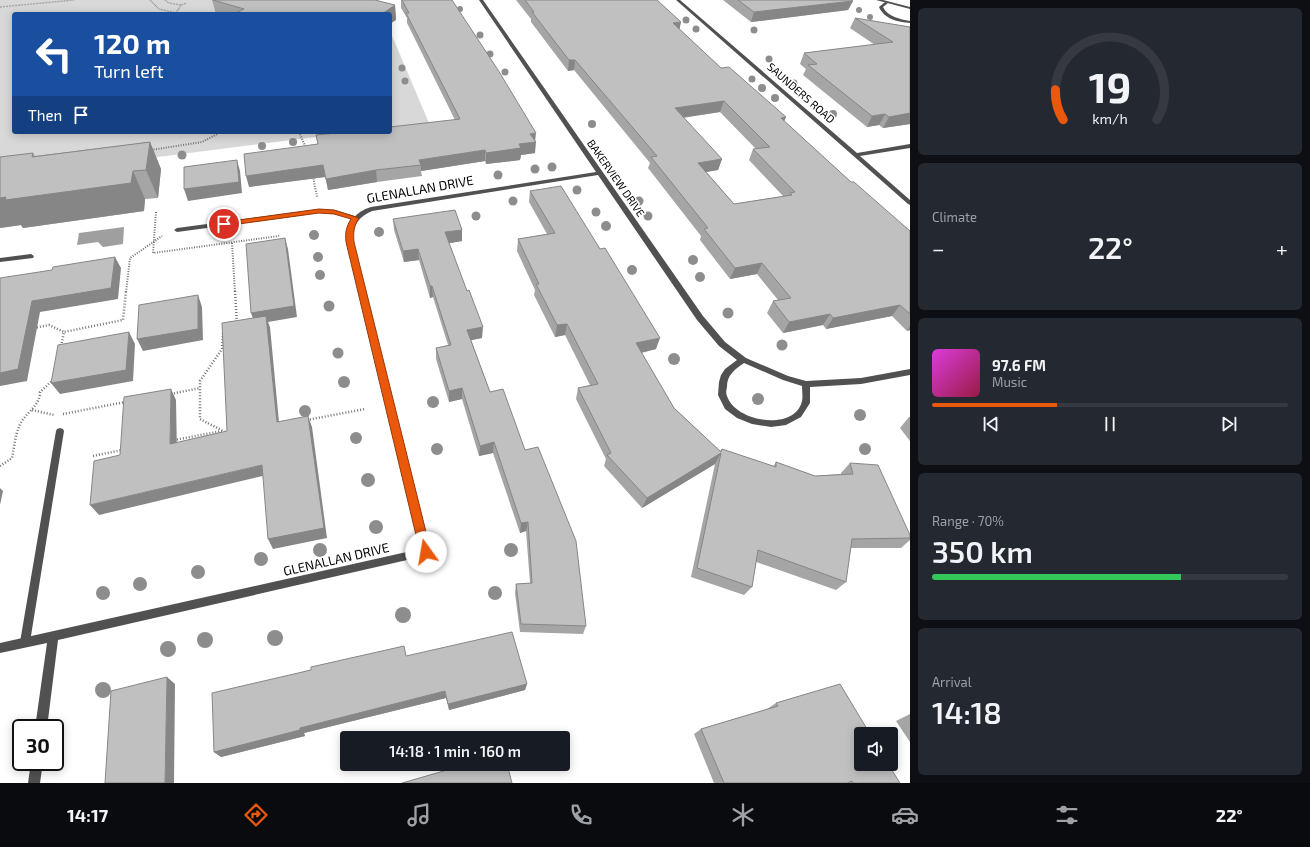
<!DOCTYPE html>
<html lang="en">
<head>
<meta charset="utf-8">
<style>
  body { margin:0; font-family:"Exo 2",sans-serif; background:#242831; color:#f1f3f6; height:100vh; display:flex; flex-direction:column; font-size:15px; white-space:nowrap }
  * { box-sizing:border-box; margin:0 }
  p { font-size:13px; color:#9ea1a6 }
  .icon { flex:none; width:22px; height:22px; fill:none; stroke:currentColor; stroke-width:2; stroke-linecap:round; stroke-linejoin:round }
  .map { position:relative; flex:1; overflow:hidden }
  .drawer { display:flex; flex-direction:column; gap:8px; padding:8px; background:#0d0f14; width:400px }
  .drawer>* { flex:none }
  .hud { position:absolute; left:12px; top:12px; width:380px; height:122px; border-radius:4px; box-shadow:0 2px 10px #0003; background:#1a4fa0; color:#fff; overflow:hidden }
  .tools { position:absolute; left:854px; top:727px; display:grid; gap:8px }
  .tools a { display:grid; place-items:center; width:44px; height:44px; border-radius:4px; background:#171b24; box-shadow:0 2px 10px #0003; font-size:20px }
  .speed { position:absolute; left:12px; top:719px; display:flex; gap:8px; font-size:20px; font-weight:700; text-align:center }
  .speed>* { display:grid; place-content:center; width:52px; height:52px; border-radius:50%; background:#171b24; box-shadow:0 2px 10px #0003; line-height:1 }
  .speed .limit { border:2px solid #111; border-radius:6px; background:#fff; color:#111 }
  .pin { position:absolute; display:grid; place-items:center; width:34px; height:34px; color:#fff; margin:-17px; border:2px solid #fff; border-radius:50%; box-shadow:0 1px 4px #0007 }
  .me { position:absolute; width:44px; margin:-22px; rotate:347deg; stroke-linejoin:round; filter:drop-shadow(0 0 3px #0008) }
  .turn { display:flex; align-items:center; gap:14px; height:84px; padding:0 16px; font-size:18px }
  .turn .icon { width:52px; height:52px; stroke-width:2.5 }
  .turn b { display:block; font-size:28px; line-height:34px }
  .then { display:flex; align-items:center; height:38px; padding:0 16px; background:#0003; gap:8px; font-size:15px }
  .big { font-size:30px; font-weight:600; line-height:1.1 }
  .drawer .widget { flex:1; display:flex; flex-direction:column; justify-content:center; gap:6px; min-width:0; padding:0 14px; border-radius:6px; background:#242831 }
  .drawer .dial { align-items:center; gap:0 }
  .dial svg { height:104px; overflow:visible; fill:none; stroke:#363941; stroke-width:7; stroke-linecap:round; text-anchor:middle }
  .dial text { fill:#f1f3f6; stroke:none }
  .song { display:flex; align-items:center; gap:12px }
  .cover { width:48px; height:48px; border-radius:6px; background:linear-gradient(135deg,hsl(300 70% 55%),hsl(340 70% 35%)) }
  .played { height:4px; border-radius:2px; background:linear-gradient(90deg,#ea580c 35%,#363941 35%) }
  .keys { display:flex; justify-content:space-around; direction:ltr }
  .heat { display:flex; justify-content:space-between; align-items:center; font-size:22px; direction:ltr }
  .charge { height:6px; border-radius:3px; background:linear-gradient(90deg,#34c759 70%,#363941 0) }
  .trip { position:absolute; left:340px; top:731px; width:230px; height:40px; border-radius:4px; background:#171b24; box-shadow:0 2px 10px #0003; font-weight:600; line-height:40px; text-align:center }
  .tabs { display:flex; height:64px; justify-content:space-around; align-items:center; background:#090b0e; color:#9ea1a6 }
  .tabs .icon { width:28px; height:28px }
  .tabs .active { color:#ea580c }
  .tabs b { font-size:18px; color:#f1f3f6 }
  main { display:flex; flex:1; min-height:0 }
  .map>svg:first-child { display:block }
  .green { fill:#d8d8d8 }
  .water { fill:#9f9f9f }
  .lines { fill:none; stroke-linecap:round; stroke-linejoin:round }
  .path-far2 { stroke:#737373; stroke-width:1.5; stroke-dasharray:0.5 1; stroke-linecap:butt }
  .path-far1 { stroke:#737373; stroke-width:2; stroke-dasharray:1 1.5; stroke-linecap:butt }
  .path { stroke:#737373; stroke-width:2.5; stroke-dasharray:1 2; stroke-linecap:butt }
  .lane { fill:#515151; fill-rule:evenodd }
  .street { fill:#515151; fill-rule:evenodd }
  .tree { fill:#8d8d8d }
  .wall { fill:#a5a5a5; fill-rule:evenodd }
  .shaded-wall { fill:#868686 }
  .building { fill:#c0c0c0; stroke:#868686; fill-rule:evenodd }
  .route { fill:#ea580c; stroke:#983908 }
  .labels { text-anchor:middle; stroke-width:3; stroke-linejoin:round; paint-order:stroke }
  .far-street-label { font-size:11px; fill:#000; stroke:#fff }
  .street-label { font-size:13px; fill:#000; stroke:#fff }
</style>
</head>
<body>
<main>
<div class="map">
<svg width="910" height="783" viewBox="0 0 910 783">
  <rect width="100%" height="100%" fill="#fff"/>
  <g class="green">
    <path d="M0,0H377L383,14H14V132H355L0,177Z"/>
    <path d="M390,31L429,123L390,128Z"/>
  </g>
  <path class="water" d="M124,227L123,244L103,247L98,242L77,245L79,233Z"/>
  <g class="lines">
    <g class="path-far2">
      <path d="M150,0L159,9L176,13"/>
      <path d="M165,0L169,3L181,5"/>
      <path d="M0,7L74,0"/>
      <path d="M178,14L176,13L181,5L187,3"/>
    </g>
    <g class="path-far1">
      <path d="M299,132L306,148"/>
      <path d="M151,150L202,142L221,132"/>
      <path d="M313,176L317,197"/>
      <path d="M156,212L153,253L279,236"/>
      <path d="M232,243L235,292"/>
      <path d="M126,292L130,258L162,236"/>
    </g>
    <g class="path">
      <path d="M235,291L237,324"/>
      <path d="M34,328L49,325L64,332"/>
      <path d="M223,333L222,349L200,381V419L227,433"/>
      <path d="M61,346L64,332L123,320L126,291"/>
      <path d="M171,394L200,388"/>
      <path d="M32,410L54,415"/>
      <path d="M63,414L125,402"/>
      <path d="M307,420L365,409"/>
      <path d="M174,440L222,431"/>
      <path d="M93,456L122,450"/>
      <path d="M0,466L12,458C14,448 15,436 19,427C23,414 40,407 40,392L53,380"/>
    </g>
    <g class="lane">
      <path d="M885,2L888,3L883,7C888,17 900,19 910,21V23C898,22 884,19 879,7Z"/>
      <path d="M319,209L335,210L358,217L359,218L356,220L335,214L319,213L177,232L174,230L177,228Z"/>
      <path d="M31,254L34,256L33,258L0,262V258Z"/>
      <path d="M60,428L63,429L64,431L30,642L29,646L25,647L21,646L20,642L56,431L57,429Z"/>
    </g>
    <g class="street">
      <path d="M479,0H483L703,316L725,342L746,358L788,376L806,381L861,378L910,369V375L861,384L810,387V403L801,417L786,425L771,427L752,424L737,418L725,409L718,395L719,382L721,375L725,369L737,360L719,346L697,320L598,175L372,211C358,217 352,226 353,242L431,552L429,555L58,640L47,728H35L47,643L0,653V643L420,549L347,242C346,224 354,212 371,207L596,172ZM744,363L783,380L802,386C802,391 803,397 802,401C795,432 735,422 727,396C726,394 726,390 727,387C727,375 734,370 744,363Z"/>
      <path d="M676,0H680L857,153L910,144V148L860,156L910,200V205L908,204Z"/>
      <path d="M876,0H883L910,7V9Z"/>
      <path d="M31,762H43L40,783H28Z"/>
    </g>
  </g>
  <g class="tree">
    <circle cx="460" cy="9" r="3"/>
    <circle cx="859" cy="10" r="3"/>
    <circle cx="870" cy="17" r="3"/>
    <circle cx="686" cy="20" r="3.5"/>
    <circle cx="696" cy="29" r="3.5"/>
    <circle cx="754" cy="30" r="3.5"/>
    <circle cx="480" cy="35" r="3.5"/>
    <circle cx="490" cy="54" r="3.5"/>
    <circle cx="769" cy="59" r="3.5"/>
    <circle cx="402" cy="68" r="3.5"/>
    <circle cx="505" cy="72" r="3.5"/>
    <circle cx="752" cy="79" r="3.5"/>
    <circle cx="405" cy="81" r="3.5"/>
    <circle cx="794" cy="83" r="3.5"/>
    <circle cx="762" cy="88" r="4"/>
    <circle cx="806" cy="97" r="4"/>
    <circle cx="775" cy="98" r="4"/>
    <circle cx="833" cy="114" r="4"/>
    <circle cx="592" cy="124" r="4"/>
    <circle cx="293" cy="142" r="4"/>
    <circle cx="262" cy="146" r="4"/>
    <circle cx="182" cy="155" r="4.5"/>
    <circle cx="552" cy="167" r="4.5"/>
    <circle cx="535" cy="169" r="4.5"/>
    <circle cx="498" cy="175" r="4.5"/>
    <circle cx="577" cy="190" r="4.5"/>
    <circle cx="513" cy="201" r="4.5"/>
    <circle cx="639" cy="201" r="4.5"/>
    <circle cx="596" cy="212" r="4.5"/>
    <circle cx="476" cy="216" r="4.5"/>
    <circle cx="648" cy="216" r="4.5"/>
    <circle cx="606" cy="226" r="5"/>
    <circle cx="379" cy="232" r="5"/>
    <circle cx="314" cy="235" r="5"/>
    <circle cx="318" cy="257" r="5"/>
    <circle cx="693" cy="260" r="5"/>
    <circle cx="632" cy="270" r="5"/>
    <circle cx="320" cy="275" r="5"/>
    <circle cx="700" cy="277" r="5"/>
    <circle cx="329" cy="306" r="5.5"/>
    <circle cx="728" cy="313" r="5.5"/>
    <circle cx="782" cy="345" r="5.5"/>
    <circle cx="338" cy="353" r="5.5"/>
    <circle cx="674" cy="359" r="6"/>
    <circle cx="344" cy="382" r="6"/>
    <circle cx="758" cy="399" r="6"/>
    <circle cx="433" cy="402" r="6"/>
    <circle cx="305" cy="411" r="6"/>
    <circle cx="860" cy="415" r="6"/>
    <circle cx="356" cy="438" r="6"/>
    <circle cx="437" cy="449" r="6"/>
    <circle cx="865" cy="449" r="6"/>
    <circle cx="368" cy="480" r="7"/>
    <circle cx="376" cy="527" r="7"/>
    <circle cx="320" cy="550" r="7"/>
    <circle cx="511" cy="550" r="7"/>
    <circle cx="261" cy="559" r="7"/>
    <circle cx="198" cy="572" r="7"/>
    <circle cx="140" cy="584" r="7"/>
    <circle cx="103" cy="593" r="7"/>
    <circle cx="495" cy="593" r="7"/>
    <circle cx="403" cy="615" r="8"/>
    <circle cx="275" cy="638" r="8"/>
    <circle cx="205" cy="640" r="8"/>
    <circle cx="168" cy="649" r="8"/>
    <circle cx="103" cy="690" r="8"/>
  </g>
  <g class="wall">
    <path d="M212,0H375L395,5L396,20L390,14H216Z"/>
    <path d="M401,0H452L535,140V153L521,155L520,160L486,164L485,161L421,171L422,176L377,182L328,190L325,177L249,187L318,145L316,135L455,120L407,23V18L401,8Z"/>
    <path d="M516,0H657L680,30L721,68L786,117L784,121L851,182L910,231V330L907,331L892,316L826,329L823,325L783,333L767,313L773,301L778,300L757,274L730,279L700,240L701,236L648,168L650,163L574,70L568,71L531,22V19ZM720,112L756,149H753L749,160L783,196L734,204L706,172L718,170L722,159L683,118Z"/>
    <path d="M723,0H851L853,1L848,10L751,22Z"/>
    <path d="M855,18L910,27V124L883,128L879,125L867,127L803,75L806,69L800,64L804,53L875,45L850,28Z"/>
    <path d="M150,142L161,169L158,198L145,199L144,211L23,228L21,225L0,228V157L33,153L35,156Z"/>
    <path d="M530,191L656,349L641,353L674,408L720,451L722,449L773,467L776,462L815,476L841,474V473L850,463L910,535V540L901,548H851L846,582L836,590L756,562L752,587L744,595L691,577L715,464L642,508L604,466L606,459L576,399L578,388L590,385L565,335L555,337L534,295L535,290L517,251L518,239L547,234L529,202Z"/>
    <path d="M393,219L462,241L449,243L482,338L471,340L490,392L586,626L583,634L520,632L515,593L516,584L530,583L526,531L520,533L493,453L479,456L462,399L449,402L436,359V348L448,345L433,297L430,298L419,260L404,262L394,230Z"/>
    <path d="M909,417H910V441L900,428Z"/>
    <path d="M406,656L527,684L525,690L449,710L446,698L304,733L305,736L221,757L214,752Z"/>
    <path d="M776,703L900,783H714L694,734L701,729L767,709Z"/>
    <path d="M910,714V742L896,721Z"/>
  </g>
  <g class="shaded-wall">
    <path d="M853,1L848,10L751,22L754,12Z"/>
    <path d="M395,5L396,20L390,24V14H382Z"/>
    <path d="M681,22L679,32L673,23Z"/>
    <path d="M569,60H575L574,70L568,71Z"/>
    <path d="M724,101L720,112L672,119L675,108Z"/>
    <path d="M910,113V124L883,128L889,117Z"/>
    <path d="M885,114L879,125L867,127L872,116Z"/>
    <path d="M786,117L781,128V118Z"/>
    <path d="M536,133L535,142H536L535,153L521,155L520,160L486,164V153L519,144L530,134Z"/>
    <path d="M150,142L161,169L158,198L146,170Z"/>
    <path d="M485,150V161L421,171V165L419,160Z"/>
    <path d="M722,159L718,170L694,174L698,163Z"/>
    <path d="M237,160L240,171L242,193L188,201L184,189Z"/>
    <path d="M323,165L325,177L249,187L246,176Z"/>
    <path d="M376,170L377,182L328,190L326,179Z"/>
    <path d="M133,171L145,199L144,211L23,228L21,225L0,228V198Z"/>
    <path d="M462,230V241L445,244V232Z"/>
    <path d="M285,238L288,249L297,317L268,322L270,327L280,433L277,422L255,324L251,313Z"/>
    <path d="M418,249L419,260L404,262L403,251Z"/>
    <path d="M115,257L121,268L118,299L40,312L27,381L0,386V373L32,301Z"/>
    <path d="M762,263L757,274L730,279L735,268Z"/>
    <path d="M430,286H432L433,297L430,298Z"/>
    <path d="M198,295L202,307L203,340L143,351L137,339Z"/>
    <path d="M900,305L892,316L826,329L833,318Z"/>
    <path d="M830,314L823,325L783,333L789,322Z"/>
    <path d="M567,324L565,335L555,337L557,325Z"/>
    <path d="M910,326V330L907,331Z"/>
    <path d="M483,327L482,338L467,341V330Z"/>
    <path d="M129,332L135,344L133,381L60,394L51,383Z"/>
    <path d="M660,338L656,349L632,355L636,343Z"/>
    <path d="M462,388V399L449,402V391Z"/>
    <path d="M171,389L176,400L177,455L170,444Z"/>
    <path d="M308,416L312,427L327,538L273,549L268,539Z"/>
    <path d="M494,442L493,453L479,456L480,446Z"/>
    <path d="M721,453L715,464L642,508L647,498Z"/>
    <path d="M262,465L267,475L99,515L90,505Z"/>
    <path d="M0,488L3,491L0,505Z"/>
    <path d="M528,522L526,531L520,533L521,523Z"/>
    <path d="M167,677L175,684L174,783H165Z"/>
    <path d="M527,684L525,690L449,710L448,704Z"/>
    <path d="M445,691L446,698L304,733L305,736L221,757L214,752L300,728Z"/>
  </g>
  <g class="building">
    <path d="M213,0H375L395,5L382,14H234L244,9Z"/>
    <path d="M402,0H452L498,70L536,133L530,134L536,142L519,144L521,148L486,153L485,150L419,160L421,165L376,170L326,179L323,165L246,176L244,154L318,144L316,135L346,132H390V127L460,119L406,13H409Z"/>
    <path d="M525,0H657L681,22L673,23L721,68L729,67L786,117L781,118L851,182H854L910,231V314L900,305L833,318L830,314L789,322L773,301L791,298L762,263L735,268L704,229L708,228L651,157L657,156L575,60H569L532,12H534ZM724,101L770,147L753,149L795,192L790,193L792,195L734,204L698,163L722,159L675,108Z"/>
    <path d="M738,0H851L853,1L754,12Z"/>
    <path d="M855,18L910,27V113L889,117L885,114L872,116L808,65L817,64L804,53L893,42Z"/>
    <path d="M150,142L146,170L133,171L131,183L5,200L6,197L0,198V157L33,153L32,157Z"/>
    <path d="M237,160L239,182L184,189V167Z"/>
    <path d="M561,186L600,249L605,248L660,338L636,343L674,408L721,452L722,449L776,467V462L815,476L853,474L850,463L878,465L910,535V538L852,539L846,582L758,550L752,587L697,568L721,453L647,498L607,455L611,453L578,388L598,384L567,324L557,325L536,284H539L518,239L555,233L530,191Z"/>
    <path d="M455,210L462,230L445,232L467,291L469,290L483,327L467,330L490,392L503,389L525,450L538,447L576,541L586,626L521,624L516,584L532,583L528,522L521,523L494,442L480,446L462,388L449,391L436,348L451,345L432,286H430L418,249L403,251L393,219Z"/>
    <path d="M285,238L294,306L251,313L246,244Z"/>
    <path d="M115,257L111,288L32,301L18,369L0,373V278L52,270L53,267Z"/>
    <path d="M198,295V329L137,339L139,305Z"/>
    <path d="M266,316L277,422L308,416L324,528L268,539L262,465L90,505L94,461L120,455L124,397L171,389L170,444L227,431L222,323Z"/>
    <path d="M129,332L126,370L51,383L58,345Z"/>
    <path d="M512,632L527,684L448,704L445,691L300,728V730L214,752L212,693L311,670V667L404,646L406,656Z"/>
    <path d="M167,677L165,783H105L111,691Z"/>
    <path d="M840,684L870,734H861V764H888L900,783H853L852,781L847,783H724L701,729L778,706L776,703Z"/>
    <path d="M468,764H507L512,783H402Z"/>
  </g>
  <path class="route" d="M319,209L334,210L359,218C354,226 353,232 354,242L431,552L430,555L426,557L422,555L420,552L346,242C345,233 346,227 351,219L334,214L319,213L224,226L221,224L224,222Z"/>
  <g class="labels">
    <g class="far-street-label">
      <text transform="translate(801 93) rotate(41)" y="4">SAUNDERS ROAD</text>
      <text transform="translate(616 178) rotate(55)" y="4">BAKERVIEW DRIVE</text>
    </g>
    <g class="street-label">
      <text transform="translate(420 189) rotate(-10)" y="5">GLENALLAN DRIVE</text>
      <text transform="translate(336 559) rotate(-13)" y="5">GLENALLAN DRIVE</text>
    </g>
  </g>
</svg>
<div class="tools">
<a><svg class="icon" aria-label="sound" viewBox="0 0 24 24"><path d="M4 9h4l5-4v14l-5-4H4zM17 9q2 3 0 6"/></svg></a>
</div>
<div class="speed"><div class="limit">30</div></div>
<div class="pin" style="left:224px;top:224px;background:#d93025"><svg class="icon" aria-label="arrive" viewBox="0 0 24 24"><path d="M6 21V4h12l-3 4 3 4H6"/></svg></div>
<svg class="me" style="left:426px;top:552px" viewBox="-20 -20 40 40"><circle r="19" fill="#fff"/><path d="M0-13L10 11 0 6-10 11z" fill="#ea580c"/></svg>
<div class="trip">14:18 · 1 min · 160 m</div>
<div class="hud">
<div class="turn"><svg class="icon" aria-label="left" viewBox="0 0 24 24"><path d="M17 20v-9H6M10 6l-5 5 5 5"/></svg><div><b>120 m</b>Turn left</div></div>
<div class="then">Then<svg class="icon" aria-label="arrive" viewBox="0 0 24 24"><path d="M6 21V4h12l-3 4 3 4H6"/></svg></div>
</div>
</div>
<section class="drawer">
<div class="widget dial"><svg viewBox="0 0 100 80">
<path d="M14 69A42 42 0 1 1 86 69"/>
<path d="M14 69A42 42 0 0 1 8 46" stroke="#ea580c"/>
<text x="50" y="56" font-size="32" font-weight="700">19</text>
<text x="50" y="72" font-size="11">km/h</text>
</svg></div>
<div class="widget"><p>Climate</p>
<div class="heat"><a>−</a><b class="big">22°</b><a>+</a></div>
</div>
<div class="widget">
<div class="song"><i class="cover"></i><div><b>97.6 FM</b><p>Music</p></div></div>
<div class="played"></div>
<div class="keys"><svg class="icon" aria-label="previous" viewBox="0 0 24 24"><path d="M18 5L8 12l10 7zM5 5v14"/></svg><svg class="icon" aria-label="pause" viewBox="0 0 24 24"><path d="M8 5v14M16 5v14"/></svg><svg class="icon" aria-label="next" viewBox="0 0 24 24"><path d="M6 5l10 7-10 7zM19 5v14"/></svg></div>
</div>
<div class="widget"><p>Range · 70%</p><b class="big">350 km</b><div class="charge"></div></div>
<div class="widget"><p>Arrival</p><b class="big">14:18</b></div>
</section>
</main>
<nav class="tabs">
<b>14:17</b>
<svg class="icon active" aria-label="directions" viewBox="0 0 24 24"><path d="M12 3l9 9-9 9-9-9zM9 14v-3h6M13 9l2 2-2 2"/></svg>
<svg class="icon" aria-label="music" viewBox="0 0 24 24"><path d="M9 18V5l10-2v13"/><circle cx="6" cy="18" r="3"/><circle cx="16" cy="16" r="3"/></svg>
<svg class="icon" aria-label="phone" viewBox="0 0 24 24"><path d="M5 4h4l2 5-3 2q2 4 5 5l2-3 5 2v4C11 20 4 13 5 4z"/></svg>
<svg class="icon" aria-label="climate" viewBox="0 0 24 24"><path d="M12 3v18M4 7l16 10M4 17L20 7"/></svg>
<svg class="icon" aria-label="car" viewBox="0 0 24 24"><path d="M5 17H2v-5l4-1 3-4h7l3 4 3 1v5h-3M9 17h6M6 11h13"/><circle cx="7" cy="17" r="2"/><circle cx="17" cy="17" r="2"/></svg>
<svg class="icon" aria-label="filters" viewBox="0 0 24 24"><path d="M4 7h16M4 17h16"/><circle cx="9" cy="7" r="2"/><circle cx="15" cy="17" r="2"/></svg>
<b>22°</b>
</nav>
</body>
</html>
